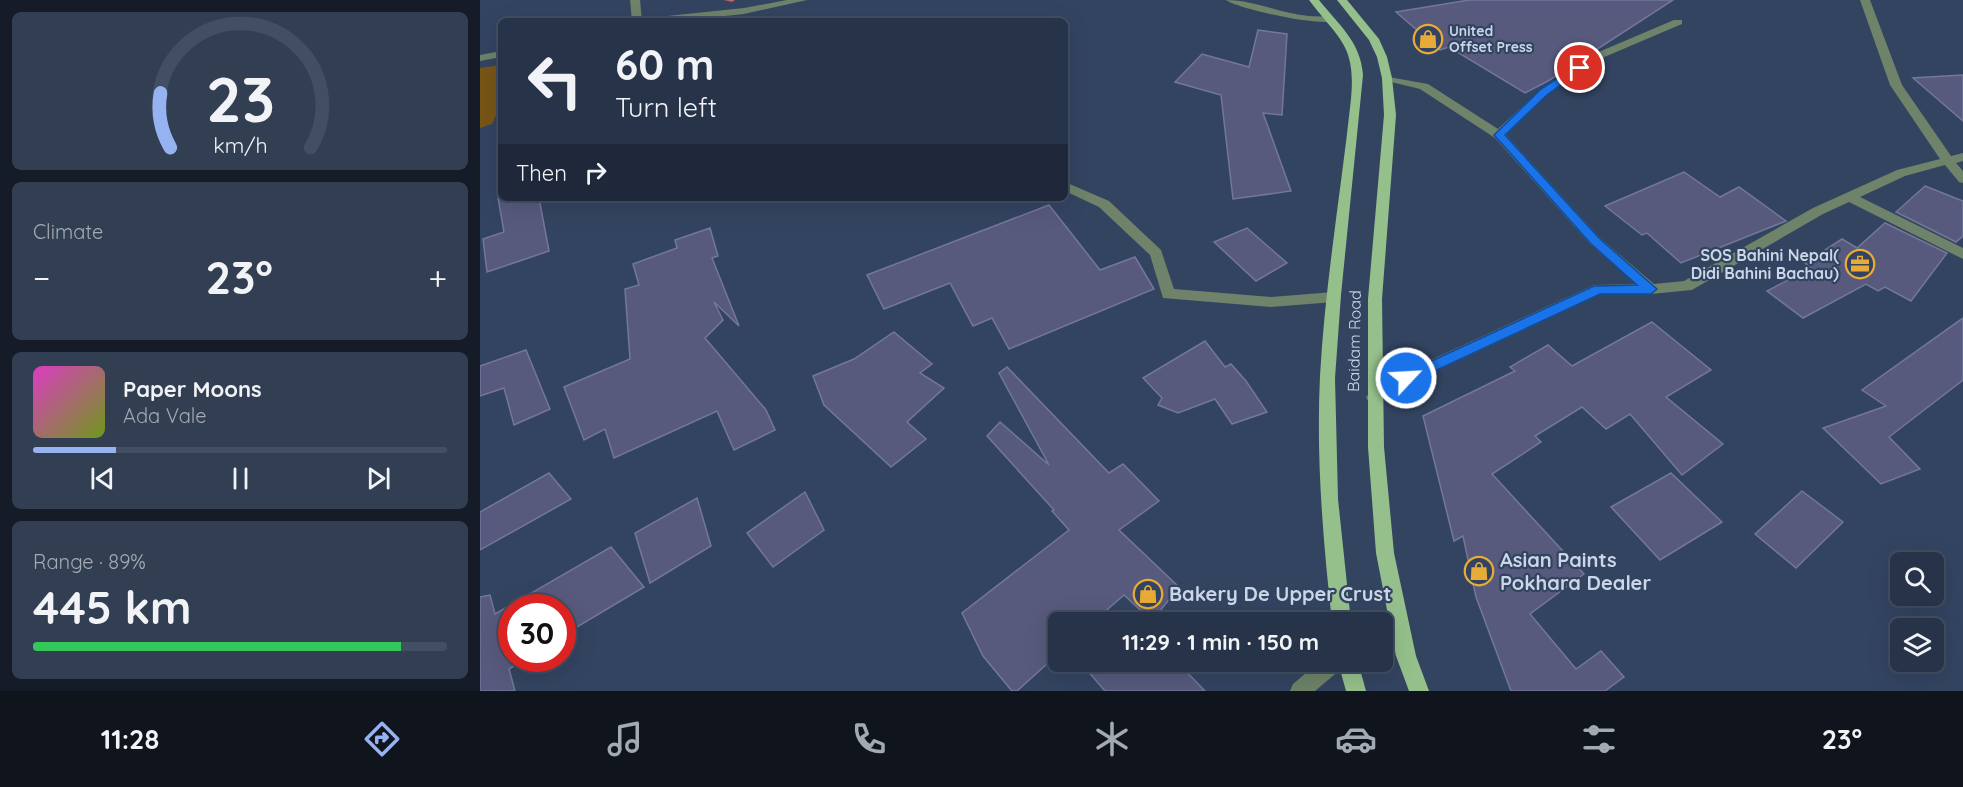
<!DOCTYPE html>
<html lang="en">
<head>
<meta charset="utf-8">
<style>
  body { margin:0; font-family:Quicksand,sans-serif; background:#323f53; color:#f1f3f6; height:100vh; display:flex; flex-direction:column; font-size:22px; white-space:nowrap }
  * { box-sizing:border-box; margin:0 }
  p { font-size:20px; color:#a4aab4 }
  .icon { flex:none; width:33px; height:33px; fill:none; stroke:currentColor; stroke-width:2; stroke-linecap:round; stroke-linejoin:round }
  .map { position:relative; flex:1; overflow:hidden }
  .sheet { display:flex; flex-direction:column; gap:12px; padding:12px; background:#151c28; width:480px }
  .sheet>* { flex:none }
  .top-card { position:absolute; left:18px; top:18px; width:570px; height:183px; border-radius:9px; box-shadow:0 6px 24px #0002,0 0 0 2px #424e61; background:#263349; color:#f1f3f6; overflow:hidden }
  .controls { position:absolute; left:1410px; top:552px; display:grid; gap:12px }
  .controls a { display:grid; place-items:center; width:54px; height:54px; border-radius:9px; background:#263349; box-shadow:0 6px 24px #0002,0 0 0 2px #424e61; font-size:30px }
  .speed { position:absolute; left:18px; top:594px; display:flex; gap:12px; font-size:30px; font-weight:700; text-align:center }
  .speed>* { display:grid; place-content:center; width:78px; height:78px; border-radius:50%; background:#263349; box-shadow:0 6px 24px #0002,0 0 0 2px #424e61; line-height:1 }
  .speed .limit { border:9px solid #d22; background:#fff; color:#111 }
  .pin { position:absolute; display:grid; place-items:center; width:51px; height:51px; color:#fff; margin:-26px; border:3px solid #fff; border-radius:50%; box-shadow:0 2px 6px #0007 }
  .me { position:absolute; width:66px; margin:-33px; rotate:65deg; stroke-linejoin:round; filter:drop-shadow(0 0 4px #0008) }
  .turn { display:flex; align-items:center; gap:21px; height:126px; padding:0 18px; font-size:27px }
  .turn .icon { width:78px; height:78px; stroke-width:2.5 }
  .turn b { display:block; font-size:42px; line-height:51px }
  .then { display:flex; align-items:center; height:57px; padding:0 18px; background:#0003; gap:12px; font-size:22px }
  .big { font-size:45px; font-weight:700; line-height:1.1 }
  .sheet .widget { flex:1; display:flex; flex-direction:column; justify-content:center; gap:9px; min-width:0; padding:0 21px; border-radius:9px; background:#323f53 }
  .sheet .dial { align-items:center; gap:0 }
  .dial svg { height:156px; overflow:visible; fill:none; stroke:#424e61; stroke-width:7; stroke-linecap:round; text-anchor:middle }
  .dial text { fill:#f1f3f6; stroke:none }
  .song { display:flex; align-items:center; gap:18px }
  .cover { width:72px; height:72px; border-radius:9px; background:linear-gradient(135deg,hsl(310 70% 55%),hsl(80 70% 35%)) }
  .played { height:6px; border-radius:3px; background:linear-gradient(90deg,#95b2f1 20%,#424e61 20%) }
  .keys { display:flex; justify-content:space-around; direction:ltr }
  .heat { display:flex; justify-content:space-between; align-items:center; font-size:33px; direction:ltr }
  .charge { height:9px; border-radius:4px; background:linear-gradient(90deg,#34c759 89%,#424e61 0) }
  .trip { position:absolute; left:568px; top:612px; width:345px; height:60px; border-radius:9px; background:#263349; box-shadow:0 6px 24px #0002,0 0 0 2px #424e61; font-weight:700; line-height:60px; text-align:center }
  .menu { display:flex; height:96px; justify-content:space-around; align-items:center; background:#0f141d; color:#a4aab4 }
  .menu .icon { width:42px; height:42px }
  .menu .current { color:#95b2f1 }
  .menu b { font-size:27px; color:#f1f3f6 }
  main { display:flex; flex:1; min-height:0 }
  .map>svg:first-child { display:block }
  .green { fill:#775616 }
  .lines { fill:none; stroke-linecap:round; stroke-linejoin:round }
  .stream { fill:#b76768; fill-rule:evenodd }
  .building { fill:#575a7c; stroke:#73779a; stroke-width:1.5 }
  .minor { fill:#6e8369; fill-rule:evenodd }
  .major { fill:#95c08b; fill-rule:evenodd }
  .route { fill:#1a73e8; stroke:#114b97; stroke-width:1.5 }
  .labels { text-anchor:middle; stroke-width:4.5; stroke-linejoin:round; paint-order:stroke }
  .far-poi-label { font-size:14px; font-weight:bold; fill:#cbd6e7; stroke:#334461; text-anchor:start }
  .poi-label { font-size:16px; font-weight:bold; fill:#cbd6e7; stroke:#334461; text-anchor:end }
  .street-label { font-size:16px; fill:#cbd6e7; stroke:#334461 }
  .near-poi-label { font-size:20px; font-weight:bold; fill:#cbd6e7; stroke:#334461; text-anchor:start }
</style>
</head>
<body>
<main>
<section class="sheet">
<div class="widget dial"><svg viewBox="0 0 100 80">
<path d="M14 69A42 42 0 1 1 86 69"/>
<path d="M14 69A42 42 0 0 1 9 41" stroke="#95b2f1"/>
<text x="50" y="56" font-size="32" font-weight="700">23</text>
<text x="50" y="72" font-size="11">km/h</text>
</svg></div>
<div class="widget"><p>Climate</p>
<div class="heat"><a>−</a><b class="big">23°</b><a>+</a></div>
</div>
<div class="widget">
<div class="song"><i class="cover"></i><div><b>Paper Moons</b><p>Ada Vale</p></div></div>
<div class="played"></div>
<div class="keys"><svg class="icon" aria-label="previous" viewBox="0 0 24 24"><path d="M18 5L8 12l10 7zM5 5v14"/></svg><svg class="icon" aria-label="pause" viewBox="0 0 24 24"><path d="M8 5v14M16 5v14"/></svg><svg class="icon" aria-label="next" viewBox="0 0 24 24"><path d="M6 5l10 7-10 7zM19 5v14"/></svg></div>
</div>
<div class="widget"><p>Range · 89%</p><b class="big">445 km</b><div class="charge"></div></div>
</section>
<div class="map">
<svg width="1483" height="691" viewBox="0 0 1483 691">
  <rect width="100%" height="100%" fill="#334461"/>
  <path class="green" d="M21,65V105L12,124L0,128V68Z"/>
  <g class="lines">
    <path class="stream" d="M244,0H255L252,2Z"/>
  </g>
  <g class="building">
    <path d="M989,0H1193L1068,81L1045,93L969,47L960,50L916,12Z"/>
    <path d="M778,30L807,34L802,115L783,113L811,191L753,199L741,95L695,82L722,54L769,67Z"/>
    <path d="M1483,75V121L1433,78Z"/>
    <path d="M1204,172L1240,197L1259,187L1306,221L1201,263L1167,233L1162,235L1125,206Z"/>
    <path d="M1445,186L1483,201V236L1476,242L1416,212Z"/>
    <path d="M18,198H59L69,251L7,272L3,239L24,232Z"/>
    <path d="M569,205L620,270L655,257L674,289L529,349L512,318L493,326L470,283L404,309L387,275Z"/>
    <path d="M1405,223L1467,253L1431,301L1405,287L1398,291L1386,284L1323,318L1287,291L1331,268L1325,263L1362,239L1377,248Z"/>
    <path d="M230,228L238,256L232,258L259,326L234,302L243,320L225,338L286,410L295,430L254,450L237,411L134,458L125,429L104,440L84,387L150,359L145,289L159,285L153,264L197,248L195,240Z"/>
    <path d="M767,228L807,263L776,281L734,242Z"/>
    <path d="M1483,318V380L1409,437L1440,469L1401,484L1343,428L1406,406L1382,390Z"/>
    <path d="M1172,322L1231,370L1186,397L1243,444L1202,475L1150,414L1126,429L1102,407L1055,436L1061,442L1012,474L1104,574L1050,614L1096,669L1121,651L1144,677L1125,691H1031L996,597L983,536L974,541L943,416L1035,371L1030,367L1068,345L1092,366Z"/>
    <path d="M414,332L452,364L440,373L464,388L427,422L446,439L411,467L344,405L333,376L374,359Z"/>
    <path d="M725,341L745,367L751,364L766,381L787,412L752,424L735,399L698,413L678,405L682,398L663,378Z"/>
    <path d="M46,350L70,409L34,425L24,388L0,396V366Z"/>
    <path d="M527,367L629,473L643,464L679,501L639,530L699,587L672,621L644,595L613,622H579V653L537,691H532L503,656L482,613L589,530L572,511L574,510L507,436L520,422L569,465L519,373Z"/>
    <path d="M69,473L91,499L0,550V512Z"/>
    <path d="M1191,473L1242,522L1180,560L1131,507Z"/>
    <path d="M1322,491L1363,522L1316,568L1275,534Z"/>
    <path d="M325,492L344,530L293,567L267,533Z"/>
    <path d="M217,498L231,546L170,583L155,533Z"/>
    <path d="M131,547L164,587L82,636V608H32V658H46L29,669L35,691H0V597L10,595L15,614Z"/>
    <path d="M600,662H697L725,691H625Z"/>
  </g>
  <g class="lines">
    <g class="minor">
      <path d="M150,0H160L162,21H152Z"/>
      <path d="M307,0H327L264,14L197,21H163L168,18L264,8Z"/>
      <path d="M746,0C775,0 801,14 829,16C838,17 849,15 856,20C845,28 758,9 746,0Z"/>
      <path d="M1380,0H1390L1422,85L1471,156L1483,153V161L1476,163L1483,171V183L1479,182L1465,165L1425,176L1380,197L1483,248V259L1369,202L1343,214L1212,290L1171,294H1121L911,392C903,398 898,405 888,401L886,397L899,384L1114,285L1156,284L1110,244L1015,138L940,89L903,80V76L948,84L1018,129L1060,90L1114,54L1194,20H1202V24L1122,58L1068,94L1026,135L1120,238L1174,284L1204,281L1333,208L1417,170L1460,159L1410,85Z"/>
      <path d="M21,51V57L0,61V55Z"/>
      <path d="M585,182L629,201L681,250L694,289L791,297L854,292L861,297L854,302L791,307L683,298L670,255L619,207L585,191Z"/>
      <path d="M839,662H864L861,669L835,691H810L813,684Z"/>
    </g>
    <g class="major">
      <path d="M829,0H839C858,24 881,42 883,75L861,295L855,378L858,499L871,622H852C843,540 836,458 840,376C845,284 861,192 871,99C876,44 859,40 829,0Z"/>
      <path d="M857,0H867L899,39L907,57L912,78L916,115L902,299L904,447L914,553L936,656L949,691H929L916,656L896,553L888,447V299L904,115L902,78L897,57L889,40Z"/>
      <path d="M858,662H878L886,691H866Z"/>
    </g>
  </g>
  <path class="route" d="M1096,66L1105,68L1068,94L1025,135L1119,238L1177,289L1171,294H1120L931,382H921L919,378L921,375L1114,286L1157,285L1111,244L1014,135L1061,89Z"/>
  <defs>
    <g id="shop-ring" transform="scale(1.5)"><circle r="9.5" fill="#334461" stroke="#e8ab37" stroke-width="1.5"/><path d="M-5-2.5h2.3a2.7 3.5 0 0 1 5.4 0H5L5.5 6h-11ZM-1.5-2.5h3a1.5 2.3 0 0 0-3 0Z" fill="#e8ab37"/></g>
    <g id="office-ring" transform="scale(1.5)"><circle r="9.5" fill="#334461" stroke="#e8ab37" stroke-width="1.5"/><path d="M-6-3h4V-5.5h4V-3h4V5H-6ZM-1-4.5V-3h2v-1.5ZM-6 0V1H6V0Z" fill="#e8ab37"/></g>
  </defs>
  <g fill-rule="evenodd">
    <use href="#shop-ring" x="948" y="39"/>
    <use href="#office-ring" x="1380" y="264"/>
    <use href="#shop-ring" x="999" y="571"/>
    <use href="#shop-ring" x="668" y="594"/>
  </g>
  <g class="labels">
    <g class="far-poi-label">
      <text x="969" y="36">United<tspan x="969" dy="16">Offset Press</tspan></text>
    </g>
    <g class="poi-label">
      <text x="1359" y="261">SOS Bahini Nepal(<tspan x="1359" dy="18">Didi Bahini Bachau)</tspan></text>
    </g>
    <g class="street-label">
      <text transform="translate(874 341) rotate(-89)" y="6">Baidam Road</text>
    </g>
    <g class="near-poi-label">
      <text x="1020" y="567">Asian Paints<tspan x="1020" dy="23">Pokhara Dealer</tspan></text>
      <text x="689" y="601">Bakery De Upper Crust</text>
    </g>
  </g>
</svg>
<div class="controls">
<a><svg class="icon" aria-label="search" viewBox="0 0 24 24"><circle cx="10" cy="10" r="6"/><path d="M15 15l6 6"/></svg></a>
<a><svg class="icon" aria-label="layers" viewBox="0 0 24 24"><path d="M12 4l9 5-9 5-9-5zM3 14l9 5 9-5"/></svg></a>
</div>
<div class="speed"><div class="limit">30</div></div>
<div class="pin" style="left:1100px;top:68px;background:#d93025"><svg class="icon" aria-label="arrive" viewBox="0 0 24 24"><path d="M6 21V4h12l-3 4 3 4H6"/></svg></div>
<svg class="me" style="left:926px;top:378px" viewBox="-20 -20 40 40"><circle r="17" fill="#1a73e8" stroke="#fff" stroke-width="3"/><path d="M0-11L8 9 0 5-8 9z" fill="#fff"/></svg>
<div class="trip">11:29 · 1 min · 150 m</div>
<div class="top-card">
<div class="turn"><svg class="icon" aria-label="left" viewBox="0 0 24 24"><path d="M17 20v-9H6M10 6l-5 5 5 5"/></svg><div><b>60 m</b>Turn left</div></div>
<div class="then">Then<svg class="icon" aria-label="right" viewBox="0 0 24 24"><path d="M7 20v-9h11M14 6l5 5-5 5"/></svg></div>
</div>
</div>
</main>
<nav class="menu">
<b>11:28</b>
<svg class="icon current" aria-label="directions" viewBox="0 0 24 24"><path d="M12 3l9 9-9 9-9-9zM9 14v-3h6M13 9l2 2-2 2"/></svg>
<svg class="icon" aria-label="music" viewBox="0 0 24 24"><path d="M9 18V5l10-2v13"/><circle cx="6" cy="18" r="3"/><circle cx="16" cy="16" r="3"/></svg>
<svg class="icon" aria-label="phone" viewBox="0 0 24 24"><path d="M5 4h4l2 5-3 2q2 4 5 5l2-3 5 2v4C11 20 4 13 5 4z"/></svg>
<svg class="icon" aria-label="climate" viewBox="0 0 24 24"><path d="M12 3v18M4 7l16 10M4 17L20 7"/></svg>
<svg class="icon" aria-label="car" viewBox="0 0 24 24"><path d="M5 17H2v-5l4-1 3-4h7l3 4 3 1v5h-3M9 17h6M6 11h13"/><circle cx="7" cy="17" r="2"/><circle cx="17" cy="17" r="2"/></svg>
<svg class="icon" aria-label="filters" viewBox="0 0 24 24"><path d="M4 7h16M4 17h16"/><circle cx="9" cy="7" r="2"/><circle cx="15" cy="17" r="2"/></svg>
<b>23°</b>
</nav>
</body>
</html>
